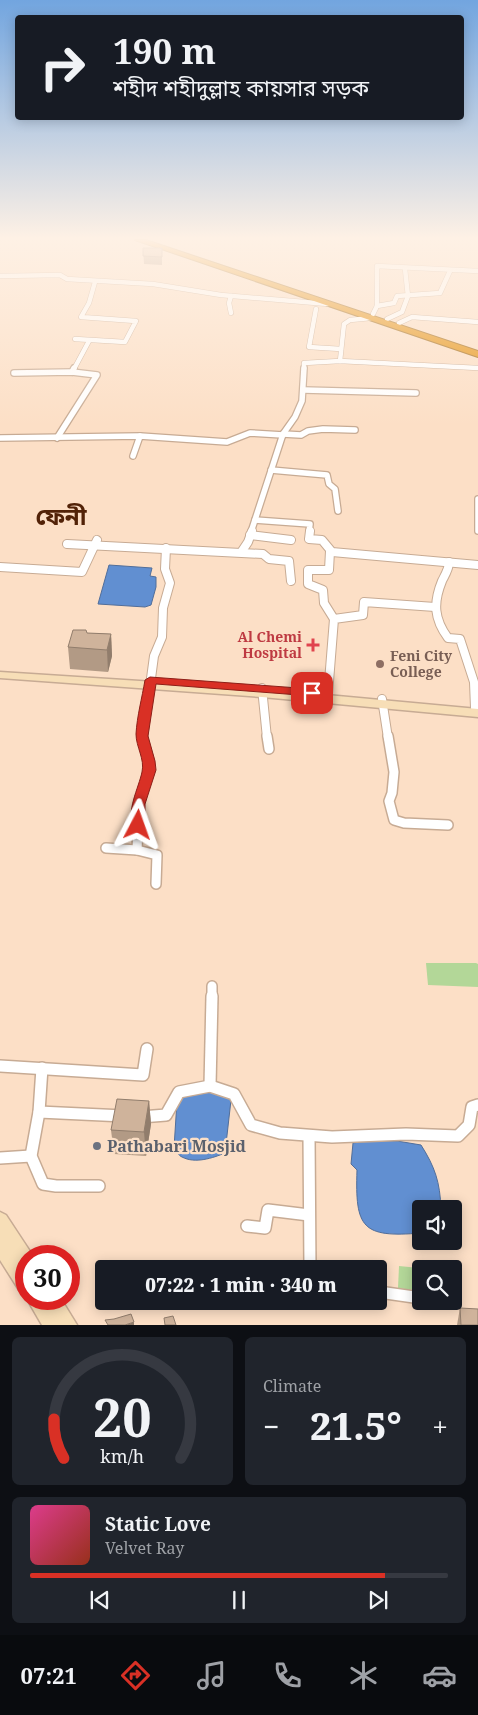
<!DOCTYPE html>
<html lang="en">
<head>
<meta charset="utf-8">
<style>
  body { margin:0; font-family:"Noto Serif","Noto Sans Bengali",serif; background:#20242c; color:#f1f3f6; height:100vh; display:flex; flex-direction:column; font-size:19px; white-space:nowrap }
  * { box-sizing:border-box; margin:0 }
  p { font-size:16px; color:#9ea1a6 }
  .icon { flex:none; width:28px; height:28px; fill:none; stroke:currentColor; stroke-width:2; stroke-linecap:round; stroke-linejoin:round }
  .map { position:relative; height:1325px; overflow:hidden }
  .sheet { display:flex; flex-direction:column; gap:12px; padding:12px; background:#0d0f14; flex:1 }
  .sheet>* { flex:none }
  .hud { position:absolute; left:15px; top:15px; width:449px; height:105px; border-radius:5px; box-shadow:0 2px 12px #0003; background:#171b24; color:#f1f3f6; overflow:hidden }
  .fabs { position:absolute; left:412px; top:1200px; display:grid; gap:10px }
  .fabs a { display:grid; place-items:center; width:50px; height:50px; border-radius:5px; background:#171b24; box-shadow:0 2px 12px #0003; font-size:25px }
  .speed { position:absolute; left:15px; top:1245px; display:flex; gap:10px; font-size:25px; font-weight:700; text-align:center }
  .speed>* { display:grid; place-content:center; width:65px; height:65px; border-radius:50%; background:#171b24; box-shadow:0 2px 12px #0003; line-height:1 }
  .speed .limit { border:8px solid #d22; background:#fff; color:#111 }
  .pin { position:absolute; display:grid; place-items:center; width:42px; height:42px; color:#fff; margin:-21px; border-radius:10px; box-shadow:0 2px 8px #0006 }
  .me { position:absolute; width:55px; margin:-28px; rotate:4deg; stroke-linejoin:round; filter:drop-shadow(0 0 4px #0008) }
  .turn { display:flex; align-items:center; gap:18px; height:105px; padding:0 15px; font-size:22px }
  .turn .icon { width:65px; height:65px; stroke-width:2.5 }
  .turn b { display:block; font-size:35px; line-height:42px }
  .big { font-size:38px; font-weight:800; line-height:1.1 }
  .sheet .widget { flex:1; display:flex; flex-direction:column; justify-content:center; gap:8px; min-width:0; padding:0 18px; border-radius:8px; background:#20242c }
  .sheet .dial { align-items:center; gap:0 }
  .dial svg { height:130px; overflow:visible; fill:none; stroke:#363941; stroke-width:7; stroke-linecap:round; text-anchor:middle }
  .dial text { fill:#f1f3f6; stroke:none }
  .song { display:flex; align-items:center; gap:15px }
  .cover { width:60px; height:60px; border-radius:8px; background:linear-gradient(135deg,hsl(330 70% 55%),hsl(10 70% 35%)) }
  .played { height:5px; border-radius:2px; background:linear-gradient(90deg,#d93025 85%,#363941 85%) }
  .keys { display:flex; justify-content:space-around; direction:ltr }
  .heat { display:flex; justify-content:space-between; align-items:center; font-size:28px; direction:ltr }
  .sheet .tiles { flex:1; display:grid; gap:12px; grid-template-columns:1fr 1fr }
  .widget:last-child { grid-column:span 2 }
  .trip { position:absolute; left:95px; top:1260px; width:292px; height:50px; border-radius:5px; background:#171b24; box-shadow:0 2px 12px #0003; font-weight:800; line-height:50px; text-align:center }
  .menu { display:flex; height:80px; justify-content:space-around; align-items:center; background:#090b0e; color:#9ea1a6 }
  .menu .icon { width:35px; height:35px }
  .menu .active { color:#d93025 }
  .menu b { font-size:22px; color:#f1f3f6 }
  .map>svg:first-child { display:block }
  .green { fill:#b3d798 }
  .water { fill:#618fd1; stroke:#516e9a }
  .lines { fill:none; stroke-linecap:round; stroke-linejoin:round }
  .street-far4-casing { stroke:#c7ab94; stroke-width:5.5 }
  .street-far3-casing { stroke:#c7ab94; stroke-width:8 }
  .street-far2-casing { stroke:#c7ab94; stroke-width:10 }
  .street-far1-casing { stroke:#c7ab94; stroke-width:12 }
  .street-casing { stroke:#c7ab94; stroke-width:14 }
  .secondary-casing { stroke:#c7ab94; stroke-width:3 }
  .highway-casing { stroke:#a46a13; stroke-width:2 }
  .street-far4 { stroke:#fff; stroke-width:4.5 }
  .street-far3 { stroke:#fff; stroke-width:5.5 }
  .street-far2 { stroke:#fff; stroke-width:8 }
  .street-far1 { stroke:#fff; stroke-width:9 }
  .street { stroke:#fff; stroke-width:11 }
  .secondary { fill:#f7deb7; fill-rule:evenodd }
  .highway { fill:#e59110; fill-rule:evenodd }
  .wall { fill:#b29a85 }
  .shaded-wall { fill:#917d6c }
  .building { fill:#cfb39b; stroke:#917d6c }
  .route { fill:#d93025; stroke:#8d1f18 }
  .health-dot { fill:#e0444e; stroke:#fcdfc6; stroke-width:2 }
  .education-dot { fill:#8d6e63; stroke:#fcdfc6; stroke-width:2 }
  .worship-dot { fill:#6b7280; stroke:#fcdfc6; stroke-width:2 }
  .labels { text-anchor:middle; stroke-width:4.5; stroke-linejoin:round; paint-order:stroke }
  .health-label { font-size:14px; font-weight:bold; fill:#be3a42; stroke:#fcdfc6; text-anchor:end }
  .education-label { font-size:14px; font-weight:bold; fill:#785e54; stroke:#fcdfc6; text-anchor:start }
  .near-worship-label { font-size:16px; font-weight:bold; fill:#5b616d; stroke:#fcdfc6; text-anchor:start }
  .town-label { font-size:24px; font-weight:bold; fill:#522207; stroke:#fcdfc6 }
</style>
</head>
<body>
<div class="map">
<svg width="478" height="1325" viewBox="0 0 478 1325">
  <rect width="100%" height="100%" fill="#fcdfc6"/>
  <g class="green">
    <path d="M426,963H476L478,964V987L428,985Z"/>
    <path d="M399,1266L419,1268L421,1291L398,1288Z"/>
  </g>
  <g class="water">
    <path d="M109,565L152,568L150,576L156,577V587L151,605L145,607L98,604Z"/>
    <path d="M203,1092L222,1093L231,1100L225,1153C213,1158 195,1164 182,1157C179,1156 176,1151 174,1148L177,1101L185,1094Z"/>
    <path d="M367,1141H397L421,1145C435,1167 440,1182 441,1209H421V1233C362,1238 355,1228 357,1170L351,1164L353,1143Z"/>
  </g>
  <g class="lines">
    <g class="street-far4-casing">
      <g id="street-far4">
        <path d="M0,276L60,275L67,279L153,284L221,295L328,304"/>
        <path d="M231,296L229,303L231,313"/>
        <path d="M377,306V266L478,271"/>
        <path d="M316,309L309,347L341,349"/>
        <path d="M373,314L377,306L394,303L397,296L440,293L450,271"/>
        <path d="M387,319L402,312L408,296L405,269"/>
        <path d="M399,323L412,317L478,322"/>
        <path d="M75,339L125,342L136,321L81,317L89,303L95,282"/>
        <path d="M340,361L344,324L350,320L371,318"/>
        <path d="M74,369L89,341"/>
        <path d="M304,369V363L340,361L478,368"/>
      </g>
    </g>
    <g class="street-far3-casing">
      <g id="street-far3">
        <path d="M72,372L74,368"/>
        <path d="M14,373L72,372L97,375L57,438"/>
        <path d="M304,390L416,393"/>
        <path d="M283,434L301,435L308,431L323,429L355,430"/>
        <path d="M0,438L140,436L227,442L250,433L283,435"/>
        <path d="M133,456L140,436"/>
        <path d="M271,470L327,475L329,484L335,489L338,511"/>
        <path d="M478,499V531"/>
        <path d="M255,520L310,524L309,532"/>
        <path d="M251,532L283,434L295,417L302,401L304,368"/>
      </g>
    </g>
    <g class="street-far2-casing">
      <g id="street-far2">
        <path d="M310,531L309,539L322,540L332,552L478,565"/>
        <path d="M250,535L291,540"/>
        <path d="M67,544L263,554L269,559L289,561L291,581"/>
        <path d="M242,551L248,542L252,531"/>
        <path d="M330,551L329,570H308V584L323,590L324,603L334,619"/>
        <path d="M449,562C449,569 445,575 442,581C433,603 434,619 448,638L460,639L474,682L475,708"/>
        <path d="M0,567L82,572L97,540"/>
        <path d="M262,688L267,738"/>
        <path d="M328,694L334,619L363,615L364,602L435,607"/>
        <path d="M382,699L388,738"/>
        <path d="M143,738L154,656L162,637L163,608L170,583L165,569L166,548"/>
      </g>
    </g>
    <g class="street-far1-casing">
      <g id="street-far1">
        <path d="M267,736L269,749"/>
        <path d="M388,736L394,772L392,793L389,801L394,820L404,823L448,825"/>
        <path d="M106,848L137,850L157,855L156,884"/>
        <path d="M137,850L139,804L149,770V761L142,736"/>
        <path d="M212,997V986"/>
      </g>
    </g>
    <g class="street-casing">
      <g id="street">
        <path d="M0,1066L143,1075L147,1049"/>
        <path d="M42,1068L39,1112L31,1156L43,1184L56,1186H99"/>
        <path d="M210,1086L212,996"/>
        <path d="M39,1112L124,1116"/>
        <path d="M141,1117L166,1115L179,1092L210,1086L234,1094L251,1125L280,1133L332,1137L406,1134L458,1136L469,1125L472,1107L478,1105"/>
        <path d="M309,1136L310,1269"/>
        <path d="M0,1158L31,1156"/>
        <path d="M247,1226L265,1228L268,1210L309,1215"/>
        <path d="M379,1292L421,1298"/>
        <path d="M438,1301H440"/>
      </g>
    </g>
    <g class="secondary-casing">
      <g id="secondary">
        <path d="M0,672L262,689L478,709V717L262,697L0,678Z"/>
        <path d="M0,1212L6,1215L33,1256H26V1292L19,1290L0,1260Z"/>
        <path d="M27,1299H61L77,1325H42Z"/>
      </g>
    </g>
    <g class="highway-casing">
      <path id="highway" d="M135,240H146L478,351V357Z"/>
    </g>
    <use href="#street-far4" class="street-far4"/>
    <use href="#street-far3" class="street-far3"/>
    <use href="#street-far2" class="street-far2"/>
    <use href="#street-far1" class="street-far1"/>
    <use href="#street" class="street"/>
    <use href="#secondary" class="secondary"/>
    <use href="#highway" class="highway"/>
  </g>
  <g class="wall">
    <path d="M143,248H162V265L144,264Z"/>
    <path d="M87,633L111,634L112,656L108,672L70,669L68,647Z"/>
    <path d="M149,1101L151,1124L146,1156L114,1154L111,1130Z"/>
    <path d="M460,1308L478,1325H457Z"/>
  </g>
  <g class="shaded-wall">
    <path d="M111,634L112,656L108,672L107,650Z"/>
    <path d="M149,1101L151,1124L146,1156L144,1132Z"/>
    <path d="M134,1322V1325H125Z"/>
  </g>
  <g class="building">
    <path d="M143,248H162V257L143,256Z"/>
    <path d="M73,630H86L87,633L111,634L107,650L68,647Z"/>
    <path d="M117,1099L149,1101L144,1132L111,1130Z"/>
    <path d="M460,1308L478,1309V1325H461Z"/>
    <path d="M131,1314L134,1322L125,1325H108L105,1320L114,1319Z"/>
    <path d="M173,1316L176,1325H165L164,1318Z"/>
  </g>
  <linearGradient id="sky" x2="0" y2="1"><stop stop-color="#72a5df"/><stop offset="0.56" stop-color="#fef1e5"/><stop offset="1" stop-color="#fef1e5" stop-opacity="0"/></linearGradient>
  <rect width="478" height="425" fill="url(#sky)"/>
  <path class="route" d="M150,677L312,689L318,693L312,696L156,684L148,736L155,761L156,770L145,804V825L143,828H134C125,813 139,787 142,772C145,759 136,747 136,734C137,716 142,698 145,680Z"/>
  <path class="health-dot" d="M310.5 637.5h5v5h5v5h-5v5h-5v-5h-5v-5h5z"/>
  <circle class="education-dot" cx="380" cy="664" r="5"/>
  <circle class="worship-dot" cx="97" cy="1146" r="5"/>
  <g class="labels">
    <g class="health-label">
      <text x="302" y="642">Al Chemi<tspan x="302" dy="16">Hospital</tspan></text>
    </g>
    <g class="education-label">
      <text x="390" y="661">Feni City<tspan x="390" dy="16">College</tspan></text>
    </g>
    <g class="near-worship-label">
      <text x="107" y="1152">Pathabari Mosjid</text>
    </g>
    <g class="town-label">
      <text x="61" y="525">ফেনী</text>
    </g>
  </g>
</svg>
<div class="fabs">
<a><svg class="icon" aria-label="sound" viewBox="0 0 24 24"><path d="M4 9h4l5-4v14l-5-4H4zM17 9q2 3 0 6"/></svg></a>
<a><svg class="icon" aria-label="search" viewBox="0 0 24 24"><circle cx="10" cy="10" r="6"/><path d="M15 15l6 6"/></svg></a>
</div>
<div class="speed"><div class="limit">30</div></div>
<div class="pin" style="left:312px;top:693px;background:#d93025"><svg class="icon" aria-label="arrive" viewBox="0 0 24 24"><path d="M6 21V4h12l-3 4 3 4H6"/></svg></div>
<svg class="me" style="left:138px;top:825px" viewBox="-20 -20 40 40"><path d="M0-17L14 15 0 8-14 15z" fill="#d93025" stroke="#fff" stroke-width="4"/></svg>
<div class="trip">07:22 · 1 min · 340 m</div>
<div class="hud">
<div class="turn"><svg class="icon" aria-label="right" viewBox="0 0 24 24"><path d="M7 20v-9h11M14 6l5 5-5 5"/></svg><div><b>190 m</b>শহীদ শহীদুল্লাহ কায়সার সড়ক</div></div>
</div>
</div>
<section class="sheet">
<div class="tiles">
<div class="widget dial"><svg viewBox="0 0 100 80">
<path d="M14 69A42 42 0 1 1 86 69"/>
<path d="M14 69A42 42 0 0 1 8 45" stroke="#d93025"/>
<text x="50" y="56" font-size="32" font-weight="700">20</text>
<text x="50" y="72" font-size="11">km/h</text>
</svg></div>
<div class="widget"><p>Climate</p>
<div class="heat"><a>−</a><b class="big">21.5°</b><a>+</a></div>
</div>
<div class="widget">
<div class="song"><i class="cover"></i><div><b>Static Love</b><p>Velvet Ray</p></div></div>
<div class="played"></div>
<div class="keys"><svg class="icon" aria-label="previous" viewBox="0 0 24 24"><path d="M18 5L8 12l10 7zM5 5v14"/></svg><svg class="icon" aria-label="pause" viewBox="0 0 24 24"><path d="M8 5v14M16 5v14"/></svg><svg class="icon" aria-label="next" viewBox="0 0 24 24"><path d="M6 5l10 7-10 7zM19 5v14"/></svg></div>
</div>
</div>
</section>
<nav class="menu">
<b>07:21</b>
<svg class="icon active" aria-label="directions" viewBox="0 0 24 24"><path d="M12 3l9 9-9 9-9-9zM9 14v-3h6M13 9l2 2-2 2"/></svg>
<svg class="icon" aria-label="music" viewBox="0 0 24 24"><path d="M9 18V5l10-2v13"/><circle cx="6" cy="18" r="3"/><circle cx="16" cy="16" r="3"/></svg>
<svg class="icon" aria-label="phone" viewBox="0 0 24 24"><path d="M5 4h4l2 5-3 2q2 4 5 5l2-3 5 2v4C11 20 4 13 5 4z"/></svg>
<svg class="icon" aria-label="climate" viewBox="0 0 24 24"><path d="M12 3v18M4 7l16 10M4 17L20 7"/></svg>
<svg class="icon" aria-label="car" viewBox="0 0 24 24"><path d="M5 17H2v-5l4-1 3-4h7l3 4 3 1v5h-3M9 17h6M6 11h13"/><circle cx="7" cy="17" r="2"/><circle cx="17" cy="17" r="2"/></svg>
</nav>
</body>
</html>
